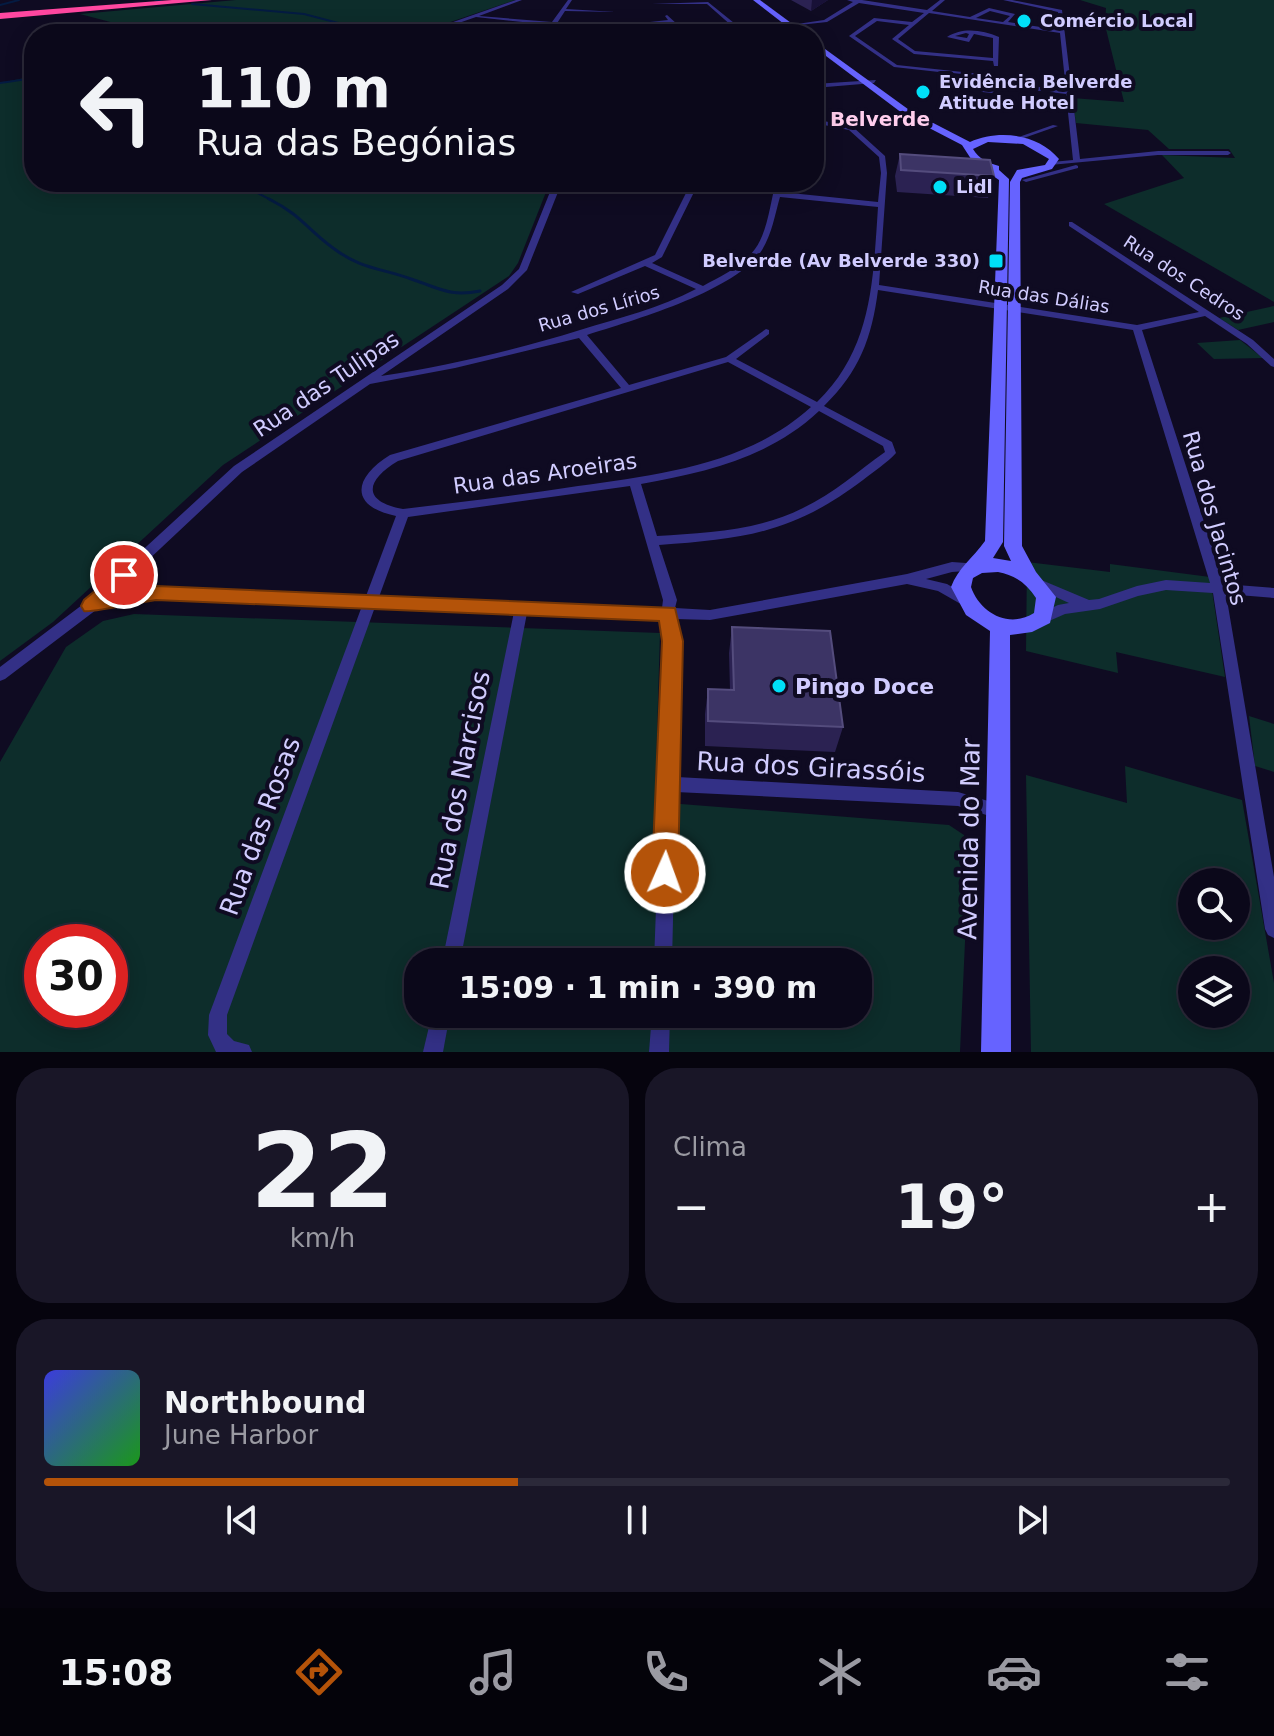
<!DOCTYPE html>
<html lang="pt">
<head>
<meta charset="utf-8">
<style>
  body { margin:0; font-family:"DejaVu Sans",sans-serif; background:#191627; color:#f1f3f6; height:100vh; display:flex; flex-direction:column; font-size:30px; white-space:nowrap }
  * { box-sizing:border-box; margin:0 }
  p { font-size:26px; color:#9a9aa2 }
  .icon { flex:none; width:44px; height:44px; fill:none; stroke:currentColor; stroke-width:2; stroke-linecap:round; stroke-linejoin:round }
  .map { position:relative; height:1052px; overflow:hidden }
  .sheet { display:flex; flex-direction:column; gap:16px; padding:16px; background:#06040e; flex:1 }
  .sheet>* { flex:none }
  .hud { position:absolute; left:24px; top:24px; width:800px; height:168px; border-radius:32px; box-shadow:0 4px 20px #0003,0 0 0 2px #2b2939; background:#0b081a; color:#f1f3f6; overflow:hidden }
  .controls { position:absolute; left:1178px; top:868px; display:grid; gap:16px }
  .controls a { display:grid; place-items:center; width:72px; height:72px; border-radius:50%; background:#0b081a; box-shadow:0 4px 20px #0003,0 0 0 2px #2b2939; font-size:40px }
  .speed { position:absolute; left:24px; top:924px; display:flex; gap:16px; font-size:40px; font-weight:700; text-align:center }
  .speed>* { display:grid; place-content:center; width:104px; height:104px; border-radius:50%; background:#0b081a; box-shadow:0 4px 20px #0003,0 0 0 2px #2b2939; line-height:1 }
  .speed .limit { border:12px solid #d22; background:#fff; color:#111 }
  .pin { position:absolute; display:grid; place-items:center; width:68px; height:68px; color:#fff; margin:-34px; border:4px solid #fff; border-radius:50%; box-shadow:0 2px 8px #0007 }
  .me { position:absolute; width:88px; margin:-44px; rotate:2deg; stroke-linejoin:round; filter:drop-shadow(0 0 6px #0008) }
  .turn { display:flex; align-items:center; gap:28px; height:168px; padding:0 40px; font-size:36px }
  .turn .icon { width:104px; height:104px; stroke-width:2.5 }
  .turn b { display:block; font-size:56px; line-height:68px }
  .big { font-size:60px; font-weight:800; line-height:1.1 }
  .sheet .card { flex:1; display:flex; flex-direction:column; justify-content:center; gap:12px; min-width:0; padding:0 28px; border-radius:32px; background:#191627 }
  .sheet .dial { align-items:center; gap:0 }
  .dial b { font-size:104px; line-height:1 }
  .song { display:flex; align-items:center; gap:24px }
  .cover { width:96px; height:96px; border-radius:12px; background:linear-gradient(135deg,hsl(240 70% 55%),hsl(120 70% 35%)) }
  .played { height:8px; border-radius:4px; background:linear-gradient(90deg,#b45309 40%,#2b2939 40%) }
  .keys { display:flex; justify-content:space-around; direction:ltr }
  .heat { display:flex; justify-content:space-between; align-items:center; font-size:44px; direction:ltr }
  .sheet .tiles { flex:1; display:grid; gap:16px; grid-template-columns:1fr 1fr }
  .card:last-child { grid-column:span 2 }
  .trip { position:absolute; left:404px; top:948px; width:468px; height:80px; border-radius:32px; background:#0b081a; box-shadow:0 4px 20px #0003,0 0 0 2px #2b2939; font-weight:800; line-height:80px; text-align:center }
  .dock { display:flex; height:128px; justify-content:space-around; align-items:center; background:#04030a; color:#9a9aa2 }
  .dock .icon { width:56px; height:56px }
  .dock .on { color:#b45309 }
  .dock b { font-size:36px; color:#f1f3f6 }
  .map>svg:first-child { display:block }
  .green { fill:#0d2d2b; fill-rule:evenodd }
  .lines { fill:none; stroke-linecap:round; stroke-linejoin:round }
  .stream-far1 { stroke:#041b42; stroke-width:2 }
  .stream { stroke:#041b42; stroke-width:3 }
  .minor { fill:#333086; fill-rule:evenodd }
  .secondary { fill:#6663ff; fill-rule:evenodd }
  .motorway { fill:#ff47a0; fill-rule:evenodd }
  .wall { fill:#2b2252 }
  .shaded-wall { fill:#181137 }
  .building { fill:#3c3465; stroke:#544c7d; stroke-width:2 }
  .route { fill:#b45309; stroke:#753606; stroke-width:2 }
  .poi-dot { fill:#00dff7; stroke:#0f0b22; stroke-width:3 }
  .labels { text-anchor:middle; stroke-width:8; stroke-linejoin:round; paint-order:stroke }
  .far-poi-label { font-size:18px; font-weight:bold; fill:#d1ccff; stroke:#0f0b22; text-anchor:start }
  .far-street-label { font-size:18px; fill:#d1ccff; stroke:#0f0b22 }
  .far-neighbourhood-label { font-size:20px; font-weight:bold; fill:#ffceed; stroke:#0f0b22 }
  .street-label { font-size:22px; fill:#d1ccff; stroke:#0f0b22 }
  .poi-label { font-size:22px; font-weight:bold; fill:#d1ccff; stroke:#0f0b22; text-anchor:start }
  .near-street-label { font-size:26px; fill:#d1ccff; stroke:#0f0b22 }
</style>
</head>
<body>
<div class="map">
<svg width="1274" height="1052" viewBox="0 0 1274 1052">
  <rect width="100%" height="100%" fill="#0f0b22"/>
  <g class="green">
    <path d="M236,0H515L415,34H156L80,14Z"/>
    <path d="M1080,0H1274V302L1104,204L1184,178L1162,155L1235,158L1229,149H1169L1148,130L1076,123L1072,98L1124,102L1105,25L1106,8Z"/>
    <path d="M34,76V182H550L518,263L509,276L223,465L53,622L0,661V83Z"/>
    <path d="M1274,306V322L1238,330L1219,318Z"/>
    <path d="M1240,340L1263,358L1214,359L1197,343Z"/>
    <path d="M1027,562L1110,572V564L1210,577L1225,677L1116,652L1118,673L1026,651Z"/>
    <path d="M134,614L660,633L655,802L949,825L964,835L969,854L960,1052H0V762L66,647L103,621ZM42,942H110V1010H42ZM418,962H858V1014H418Z"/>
    <path d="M1249,716L1274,724V772L1255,766Z"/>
    <path d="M1125,766L1242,800L1274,983V1052H1031L1026,775L1127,803ZM1192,882H1236V926H1192ZM1192,970H1236V1014H1192Z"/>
  </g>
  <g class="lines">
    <g class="stream-far1">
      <path d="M155,0L161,1"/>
      <path d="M192,4L304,14L380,34"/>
      <path d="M0,5L19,0"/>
      <path d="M0,83L34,78"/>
      <path d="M236,182L273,201"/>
    </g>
    <path class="stream" d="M269,199C301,215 307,229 333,248C362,270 383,268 414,280C441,289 451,297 480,291"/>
    <g class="minor">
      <path d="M516,0H522L479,16L552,22L568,0H572L566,9L616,12L565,11L550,34H544L551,25L476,17L427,34H419Z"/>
      <path d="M847,0H862L927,10L940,0H945L932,11L970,17L989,8L1015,14L1008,22L1060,30L1058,12L1003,0H1012L1062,10L1080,159L1158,151H1228L1231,153L1228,155H1158L1050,165V163L1052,162L1073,160L1066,94L999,86L992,93L953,89L945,84L948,73L894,67L849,36L874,18L912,22L924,13L859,3L827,22L799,25L797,24L824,20L853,2ZM990,11L1010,16L1003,22L976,18ZM929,13L1060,33L1066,90L997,82L990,89L954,85L951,83L953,73L997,78L1000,76L897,65L855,36L877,21L909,25L892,39L914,54L993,61L994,66H998L999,37C982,30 963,27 947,37L969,42L974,34L993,38V58L915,51L898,39ZM966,33L969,34L967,38L955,36Z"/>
      <path d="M708,2L739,27L787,24L789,25L743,30L747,34H741L707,4H652Z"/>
      <path d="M667,15L688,34H682L671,23L616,27L614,26L668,20L665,16Z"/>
      <path d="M876,80L874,83L814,88V84Z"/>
      <path d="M814,119L853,127L885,156L887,173L879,285L1137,325L1199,312L1069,226V222H1072L1253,340L1274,359V367L1271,366L1247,344L1205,316L1142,330L1224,584L1274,588V598L1226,594L1274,877V938L1268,935L1265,929L1213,593L1166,590L1138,596L1100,609L1065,614L1040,625L1035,624L1033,620L1035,616L1058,605L1069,603L1034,587L1033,584L1034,581L1039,579L1089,600L1099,599L1137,586L1166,580L1210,583L1133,330L878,290C872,338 859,372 824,406L892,442L896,453C887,463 874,471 863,480C793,533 744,539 659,545L677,600L675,608L710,610L907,574L952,562L980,564L982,567L980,570L952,572L926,579L947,584L971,598L973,602L971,606L966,607L938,591L907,584L710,620L676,619L680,641L677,777L958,792L1005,806L1007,811L1005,816L999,819L958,806L676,792L672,962H654L666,641L662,618L527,613L460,962H442L514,612L375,607L227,1015V1034L234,1041L249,1045L252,1052H216L208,1035L209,1015L362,606L156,598L120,601L96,610L5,679L0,681V667L86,602L234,466L502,285L519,269L554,182H562L527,270L508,289L381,376C448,366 516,350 580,330C619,318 660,308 696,289L645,266L578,294L571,292L655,255L688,189L639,184L635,182L690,185L691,182H699L662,257L652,263L703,286C721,276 743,266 755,249C768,231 770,203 776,182H784L781,192L878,202L881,173L879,157L849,130L814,123ZM780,197L878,207C873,279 873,348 817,402L736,359L769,334V330L766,329L726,357L629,385L587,335C634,320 736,291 762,250C772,234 775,214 780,197ZM579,338L621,388L390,455C354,477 348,506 396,516L366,596L156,588L113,593L242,472L370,384L455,368ZM728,362L811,407C747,465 660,474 578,486C520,495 462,502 403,509C361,501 366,480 398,461ZM819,411L883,446L885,452C858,471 833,494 803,508C758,531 706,533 657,536L641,484C706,472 769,458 819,411ZM630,486L663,600L662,608L379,597L408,517Z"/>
      <path d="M1053,125L1058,126L1015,141L1010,140Z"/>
      <path d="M1076,165L1078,166V168L1026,182L1022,180Z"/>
      <path d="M432,1014H450L443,1052H423Z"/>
      <path d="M652,1014H670L669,1052H649Z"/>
    </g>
    <g class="secondary">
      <path d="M753,0H760L806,34H797Z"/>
      <path d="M814,41L912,112L970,142C999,129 1038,134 1059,159L1052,169L1022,178L1020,182L1022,546L1036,572L1056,597L1050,623L1032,632L1010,635L1011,1052H981L990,631L966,615L951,587C958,568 973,558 985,541L999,180L973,162L962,145L906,116L814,47ZM988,142L1023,144L1049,159L1045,165L1017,170L1010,182L1004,546L1011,561L993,558L1003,542L1009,179L999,170V166C988,163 979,159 973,149ZM998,572C1015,575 1027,584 1036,598L1034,613C1009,629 980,613 971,587L973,578L982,573Z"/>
    </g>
    <path class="motorway" d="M172,0H212L0,19V13Z"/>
  </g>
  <g class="wall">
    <path d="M791,0H828L811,11Z"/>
    <path d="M900,154L994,176L988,198L897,192L895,176Z"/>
    <path d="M732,627L843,727L835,752L705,746V714L708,689L730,690L729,653Z"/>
  </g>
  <path class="shaded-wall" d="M812,0H828L811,11Z"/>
  <g class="building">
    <path d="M900,154L990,160L994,176L901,170Z"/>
    <path d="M732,627L830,631L843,727L708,721V689L734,690Z"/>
  </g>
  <path class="route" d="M124,567L134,575L122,588L156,586L675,608L683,641L678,873L674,882L665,886L656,882L652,873L662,641L659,621L156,600C142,602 90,613 84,611L81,606L84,600Z"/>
  <g class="poi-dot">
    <circle cx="1024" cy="21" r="8"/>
    <circle cx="923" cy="92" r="8"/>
    <circle cx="940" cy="187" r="8"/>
    <rect x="988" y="253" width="16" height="16" rx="4"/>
    <circle cx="779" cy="686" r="8"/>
  </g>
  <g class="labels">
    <g class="far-poi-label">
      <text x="1040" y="27">Comércio Local</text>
      <text x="939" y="88">Evidência Belverde<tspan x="939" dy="21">Atitude Hotel</tspan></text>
      <text x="956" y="193">Lidl</text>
      <text x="980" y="267" text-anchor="end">Belverde (Av Belverde 330)</text>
    </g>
    <g class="far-street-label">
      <text transform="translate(1184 278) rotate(33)" y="6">Rua dos Cedros</text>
      <text transform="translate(1044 297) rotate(9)" y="6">Rua das Dálias</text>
      <text transform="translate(599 309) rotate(-16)" y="6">Rua dos Lírios</text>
    </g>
    <g class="far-neighbourhood-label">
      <text x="880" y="126">Belverde</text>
    </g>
    <g class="street-label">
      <text transform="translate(326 384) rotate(-34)" y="8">Rua das Tulipas</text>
      <text transform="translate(545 473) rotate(-8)" y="8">Rua das Aroeiras</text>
      <text transform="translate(1215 518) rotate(74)" y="8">Rua dos Jacintos</text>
    </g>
    <g class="poi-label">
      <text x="795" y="694">Pingo Doce</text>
    </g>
    <g class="near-street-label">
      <text transform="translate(811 767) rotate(3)" y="9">Rua dos Girassóis</text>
      <text transform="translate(460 780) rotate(-79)" y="9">Rua dos Narcisos</text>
      <text transform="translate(260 826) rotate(-70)" y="9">Rua das Rosas</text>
      <text transform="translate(969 839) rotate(-89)" y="9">Avenida do Mar</text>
    </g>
  </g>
</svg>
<div class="controls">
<a><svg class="icon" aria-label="search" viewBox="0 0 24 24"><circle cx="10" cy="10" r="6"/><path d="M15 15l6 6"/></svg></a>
<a><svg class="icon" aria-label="layers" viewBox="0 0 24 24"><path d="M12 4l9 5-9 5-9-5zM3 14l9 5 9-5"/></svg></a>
</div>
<div class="speed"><div class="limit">30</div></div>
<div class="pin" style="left:124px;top:575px;background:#d93025"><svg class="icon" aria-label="arrive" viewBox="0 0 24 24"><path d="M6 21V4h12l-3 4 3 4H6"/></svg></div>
<svg class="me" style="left:665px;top:873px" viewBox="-20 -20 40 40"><circle r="17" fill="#b45309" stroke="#fff" stroke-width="3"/><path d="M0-11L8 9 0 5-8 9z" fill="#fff"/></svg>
<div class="trip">15:09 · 1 min · 390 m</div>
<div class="hud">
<div class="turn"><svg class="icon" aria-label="left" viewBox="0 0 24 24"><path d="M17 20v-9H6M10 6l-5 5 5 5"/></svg><div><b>110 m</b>Rua das Begónias</div></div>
</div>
</div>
<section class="sheet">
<div class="tiles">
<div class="card dial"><b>22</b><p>km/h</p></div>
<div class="card"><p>Clima</p>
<div class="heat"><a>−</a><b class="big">19°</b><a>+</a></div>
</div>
<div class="card">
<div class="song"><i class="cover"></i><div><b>Northbound</b><p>June Harbor</p></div></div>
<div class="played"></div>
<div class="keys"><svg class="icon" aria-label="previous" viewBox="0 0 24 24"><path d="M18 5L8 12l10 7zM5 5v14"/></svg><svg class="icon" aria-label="pause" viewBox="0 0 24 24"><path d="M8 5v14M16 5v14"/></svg><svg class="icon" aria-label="next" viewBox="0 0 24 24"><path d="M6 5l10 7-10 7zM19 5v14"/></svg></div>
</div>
</div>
</section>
<nav class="dock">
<b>15:08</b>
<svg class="icon on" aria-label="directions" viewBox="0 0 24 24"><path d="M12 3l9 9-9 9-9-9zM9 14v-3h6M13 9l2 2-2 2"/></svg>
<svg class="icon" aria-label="music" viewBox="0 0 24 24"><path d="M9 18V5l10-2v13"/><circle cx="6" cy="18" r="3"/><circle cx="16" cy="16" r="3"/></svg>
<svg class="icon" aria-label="phone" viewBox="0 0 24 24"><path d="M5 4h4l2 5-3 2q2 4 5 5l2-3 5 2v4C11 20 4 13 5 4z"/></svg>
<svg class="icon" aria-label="climate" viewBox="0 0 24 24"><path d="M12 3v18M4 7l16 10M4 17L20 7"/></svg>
<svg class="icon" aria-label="car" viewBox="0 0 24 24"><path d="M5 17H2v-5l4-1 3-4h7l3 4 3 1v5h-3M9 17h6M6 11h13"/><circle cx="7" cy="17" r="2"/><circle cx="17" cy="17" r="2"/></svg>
<svg class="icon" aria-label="filters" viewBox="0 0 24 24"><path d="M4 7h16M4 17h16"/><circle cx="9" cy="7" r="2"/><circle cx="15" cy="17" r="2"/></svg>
</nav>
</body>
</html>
